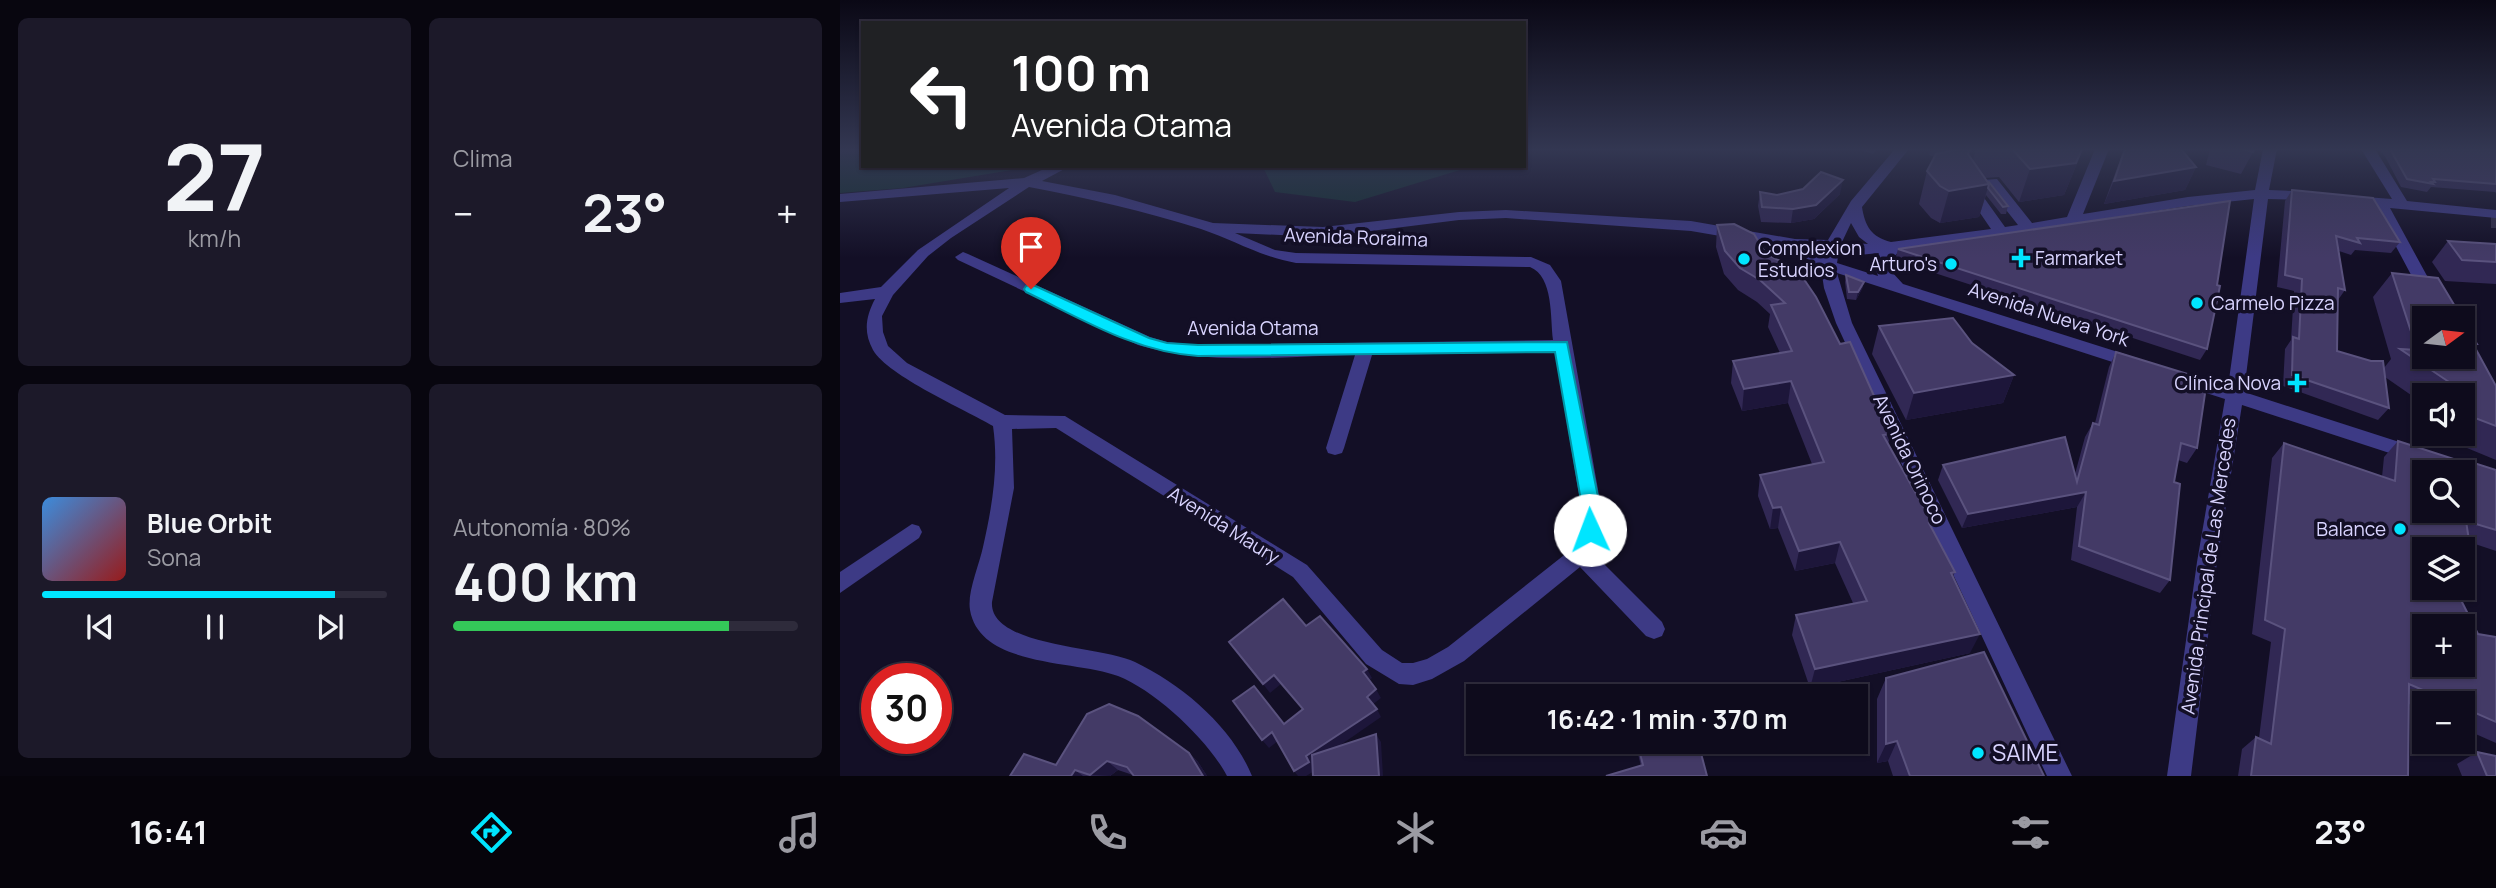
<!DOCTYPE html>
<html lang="es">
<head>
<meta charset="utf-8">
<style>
  body { margin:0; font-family:Manrope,sans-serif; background:#1c1929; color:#f1f3f6; height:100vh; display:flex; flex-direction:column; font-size:26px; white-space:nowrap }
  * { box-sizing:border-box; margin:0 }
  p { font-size:23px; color:#9b9ba3 }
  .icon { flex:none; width:38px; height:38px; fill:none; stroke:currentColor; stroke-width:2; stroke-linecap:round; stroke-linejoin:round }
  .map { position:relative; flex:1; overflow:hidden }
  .drawer { display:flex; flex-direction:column; gap:18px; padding:18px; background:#08060f; width:840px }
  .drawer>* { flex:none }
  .top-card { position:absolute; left:21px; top:21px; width:665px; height:147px; border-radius:0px; box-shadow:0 2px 5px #0004,0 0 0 2px #2e2b3b; background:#202124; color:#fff; overflow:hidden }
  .needle { width:46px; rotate:75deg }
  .fabs { position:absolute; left:1572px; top:306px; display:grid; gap:14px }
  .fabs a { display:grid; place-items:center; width:63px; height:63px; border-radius:0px; background:#0e0b1c; box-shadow:0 2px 5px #0004,0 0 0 2px #2e2b3b; font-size:35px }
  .speed { position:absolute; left:21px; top:663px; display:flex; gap:14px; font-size:35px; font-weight:700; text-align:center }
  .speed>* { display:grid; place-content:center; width:91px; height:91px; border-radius:50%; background:#0e0b1c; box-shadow:0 2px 5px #0004,0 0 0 2px #2e2b3b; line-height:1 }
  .speed .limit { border:10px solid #d22; background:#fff; color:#111 }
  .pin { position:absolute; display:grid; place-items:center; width:60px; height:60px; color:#fff; margin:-72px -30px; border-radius:50% 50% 50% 0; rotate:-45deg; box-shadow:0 0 7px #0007 }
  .pin .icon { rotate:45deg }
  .me { position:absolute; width:77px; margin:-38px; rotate:358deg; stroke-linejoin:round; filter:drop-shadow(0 0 5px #0008) }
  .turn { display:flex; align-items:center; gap:24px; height:147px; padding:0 35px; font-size:32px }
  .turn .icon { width:91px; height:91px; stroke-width:2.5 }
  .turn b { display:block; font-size:49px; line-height:60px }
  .big { font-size:52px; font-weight:700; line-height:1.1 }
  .drawer .widget { flex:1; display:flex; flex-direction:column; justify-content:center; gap:10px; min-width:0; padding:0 24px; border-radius:10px; background:#1c1929 }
  .drawer .dial { align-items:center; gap:0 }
  .dial b { font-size:91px; line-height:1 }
  .song { display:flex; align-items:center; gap:21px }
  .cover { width:84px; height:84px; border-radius:10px; background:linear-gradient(135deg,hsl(210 70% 55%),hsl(0 70% 35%)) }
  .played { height:7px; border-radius:4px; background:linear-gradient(90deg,#00e5ff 85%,#2e2b3b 85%) }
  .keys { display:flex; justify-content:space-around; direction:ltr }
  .heat { display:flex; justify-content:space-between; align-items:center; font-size:38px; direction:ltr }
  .charge { height:10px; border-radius:5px; background:linear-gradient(90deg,#34c759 80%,#2e2b3b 0) }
  .drawer .tiles { flex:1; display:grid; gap:18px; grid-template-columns:repeat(2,1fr) }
  .trip { position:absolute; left:626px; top:684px; width:402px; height:70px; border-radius:0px; background:#0e0b1c; box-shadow:0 2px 5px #0004,0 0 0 2px #2e2b3b; font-weight:700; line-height:70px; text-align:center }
  .dock { display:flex; height:112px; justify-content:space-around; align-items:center; background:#06040b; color:#9b9ba3 }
  .dock .icon { width:49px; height:49px }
  .dock .active { color:#00e5ff }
  .dock b { font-size:32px; color:#f1f3f6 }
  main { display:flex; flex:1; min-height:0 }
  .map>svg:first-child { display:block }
  .green { fill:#12302f }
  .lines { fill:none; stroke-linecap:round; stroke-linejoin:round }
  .minor-tunnel { stroke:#312d47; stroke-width:16; stroke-dasharray:16 8; stroke-linecap:butt }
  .minor { fill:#3d3a85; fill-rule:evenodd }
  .wall { fill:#312854 }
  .shaded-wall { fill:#1d163a }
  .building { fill:#433a66; stroke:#5a527e; stroke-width:2; fill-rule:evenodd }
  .route { fill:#00e5ff; stroke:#0095a6; stroke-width:2 }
  .poi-dot { fill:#00e5ff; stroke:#130f26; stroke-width:2.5 }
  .labels { text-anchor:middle; stroke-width:7; stroke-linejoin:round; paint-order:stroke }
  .street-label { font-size:19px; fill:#d9d4ff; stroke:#130f26 }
  .poi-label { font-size:19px; fill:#d9d4ff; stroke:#130f26; text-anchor:start }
  .near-poi-label { font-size:23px; fill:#d9d4ff; stroke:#130f26; text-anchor:start }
</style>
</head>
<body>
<main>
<section class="drawer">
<div class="tiles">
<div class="widget dial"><b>27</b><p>km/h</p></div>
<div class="widget"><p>Clima</p>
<div class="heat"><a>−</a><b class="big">23°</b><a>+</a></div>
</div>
<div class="widget">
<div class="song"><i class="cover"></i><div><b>Blue Orbit</b><p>Sona</p></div></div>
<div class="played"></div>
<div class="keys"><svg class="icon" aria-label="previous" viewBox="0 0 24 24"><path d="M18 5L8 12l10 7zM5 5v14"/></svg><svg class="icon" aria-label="pause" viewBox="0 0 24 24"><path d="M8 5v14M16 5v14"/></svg><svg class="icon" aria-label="next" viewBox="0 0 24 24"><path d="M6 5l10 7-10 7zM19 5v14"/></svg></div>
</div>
<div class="widget"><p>Autonomía · 80%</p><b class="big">400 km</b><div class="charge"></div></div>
</div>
</section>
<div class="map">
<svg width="1656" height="776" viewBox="0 0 1656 776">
  <rect width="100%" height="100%" fill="#130f26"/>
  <g class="green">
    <path d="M0,149H23V166H197L63,188L0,193Z"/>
    <path d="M633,166L515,202L435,192L423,167Z"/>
  </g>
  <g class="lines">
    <path class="minor-tunnel" d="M1651,220H1656"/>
    <g class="minor">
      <path d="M1055,149H1069L1022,207C1025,226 1031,237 1051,242L1151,229L1121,185L1128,181L1157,179L1192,223L1227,217L1255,149H1269L1243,214L1348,197L1415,190L1423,149H1437L1429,190L1474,192L1481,196L1474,200L1428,199L1404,392L1581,449L1583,454L1581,459L1574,461L1402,405L1377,562L1351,776H1327L1357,562L1385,399L1338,384L1335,379L1338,374L1344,373L1388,387L1414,199L1348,206L1061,250L1049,261L1051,271L1063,284L1300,359L1303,363L1294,369L997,273L1012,323L1232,776H1207L996,323L984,288L981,268L951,248L851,231L666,218L619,220L483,237L395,233L435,250L456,253L691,257L710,265L721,281L762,512L760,530L752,552L822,622L825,629L822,636L814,639L806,636L740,567L624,661L592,679L573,685L559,684L526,664L453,577L216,428L172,429L174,488L152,602C149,647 263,646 295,662C343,685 392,727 412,776H387C368,740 316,691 278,676C237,660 140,668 130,610C127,592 139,566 143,547C152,507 159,467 153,426C126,410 48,376 33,350C23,332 26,316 35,299L0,303V293L41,287L78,250L169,188L0,202V194L184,178L211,166H230L202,181L275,195L373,223L483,227L619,212L666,210L851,221L955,239L988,240L1011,201ZM189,187C248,198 304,211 361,229C394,240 421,257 456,263L690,267C714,277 710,318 713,340L357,345L327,342L310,337L128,254L123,252L115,257L118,260L298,345C367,366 444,356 515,355L486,448L488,453L495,455L502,453L504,448L532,355L715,352L742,512L740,530L733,548L608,647L587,659L573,663H562L542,650L467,565L225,416L165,415L67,363L48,346L43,332L42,316L53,295L88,256L111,238ZM1148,187L1178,225L1165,227L1137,188ZM1011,223L1019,237L1028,244L1002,242ZM974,249L984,250L983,255ZM999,251L1019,255L1039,253L1033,261L1038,276L997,263Z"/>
      <path d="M1521,149H1535L1567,201L1656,210V218L1550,208L1610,318H1594L1535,207L1512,204L1505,200L1512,196L1552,199Z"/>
      <path d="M72,524L79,526L82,532L79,538L0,593V572Z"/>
    </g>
  </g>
  <g class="wall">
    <path d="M1017,149H1038L1033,154Z"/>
    <path d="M1091,149H1243L1224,195L1179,202L1159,177L1145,178L1168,206L1166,214H1161L1146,195L1139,217L1100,223L1091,218L1079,204L1087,171L1095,157L1089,155Z"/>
    <path d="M1284,149H1341L1356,167L1345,190L1264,204Z"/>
    <path d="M1370,149H1414L1413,152L1401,174L1366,165Z"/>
    <path d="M1539,149H1656V193L1655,192L1591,187L1587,192L1561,187L1546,158Z"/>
    <path d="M1452,190L1560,242L1551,253L1515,250L1511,255L1499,251L1505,290L1498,300L1497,351L1544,368L1551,359L1533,297L1552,273L1622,319L1637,344L1635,347L1656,386V460L1598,436V434H1622V396H1584V404L1545,377L1549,408L1538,420L1443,386L1445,349L1451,340L1454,291L1437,287L1445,201Z"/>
    <path d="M920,192L937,195L1000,194L974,219L951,223L921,222L918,206Z"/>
    <path d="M877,225L926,254L1000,344L1051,434L1048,444L1092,522L1091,526L1115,572L1113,577L1130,653L970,688L952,635L956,615L1013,603L995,563L955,571L938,528L930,529L918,496L920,475L972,464L948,403L902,411L891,383L893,361L940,353L928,327L930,314L917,302L898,290L884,274L876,247Z"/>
    <path d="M1608,241L1656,244V284L1605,281L1592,262Z"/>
    <path d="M1058,249L1367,349L1360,360L1055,260Z"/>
    <path d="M1006,275L1024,282L1022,289L1016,300L1007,299L1005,282Z"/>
    <path d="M1039,326L1132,343L1174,375L1163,403L1066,420L1032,354Z"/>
    <path d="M1276,352L1357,448L1347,463L1338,460L1334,482L1330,580L1320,593L1231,560L1237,507L1122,528L1098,480L1103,465L1235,474L1245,437L1253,423H1255L1269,367Z"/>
    <path d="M1558,441L1626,464L1628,461L1656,470V551L1629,542L1632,560L1622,568V550H1584L1638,634L1656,637V743L1622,728V704H1584V711L1569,704L1568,776H1398L1402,749L1416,737L1419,738L1431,642L1412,634L1432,458L1444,443L1542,477L1544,457Z"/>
    <path d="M1046,678L1204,776H1053L1048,761L1037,763V699Z"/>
    <path d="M795,742H858L801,766Z"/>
    <path d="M1637,752L1656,776H1622L1617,764Z"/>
    <path d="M349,753L358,762L367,776H294L293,775L278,770L270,776H170L216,765Z"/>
  </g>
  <g class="shaded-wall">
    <path d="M1132,149H1136L1128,178L1120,183L1129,151Z"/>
    <path d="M1243,149L1224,195L1179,202L1190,169Z"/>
    <path d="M1356,167L1345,190L1264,204L1274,181Z"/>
    <path d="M1003,180L1000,194L974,219L951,223L953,209Z"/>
    <path d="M1149,184L1139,217L1100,223L1109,191Z"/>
    <path d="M1024,282L1022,289L1016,300L1018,292Z"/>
    <path d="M1174,375L1163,403L1066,420L1074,393Z"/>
    <path d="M951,381L948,403L902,411L904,389Z"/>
    <path d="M1246,492L1237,507L1122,528L1128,514Z"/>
    <path d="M941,507L938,528L930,529L933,508Z"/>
    <path d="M1000,542L995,563L955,571L959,551Z"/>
    <path d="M1140,634L1130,653L970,688L975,669Z"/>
    <path d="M527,669L532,678L528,681L523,672Z"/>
    <path d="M434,675L441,684L430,693L423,684Z"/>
    <path d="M536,689L541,698L532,705L527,697Z"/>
    <path d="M537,709L541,717L473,764L476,770L466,776H458L454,771L466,756Z"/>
    <path d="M432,732L439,740L429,748L422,740Z"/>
    <path d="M536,734L541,742L543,776H539Z"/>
    <path d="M1057,741L1048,761L1037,763L1046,744Z"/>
    <path d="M349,753L358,762L367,776H363Z"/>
    <path d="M267,761L278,770L270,776L250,775Z"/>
    <path d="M235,770L243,776H231Z"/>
  </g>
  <g class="building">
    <path d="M1120,149H1132L1129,151L1128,154L1149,184L1109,191L1100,186L1087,171L1096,154Z"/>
    <path d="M1172,149H1242L1236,163L1190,169Z"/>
    <path d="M1285,149H1341L1356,167L1274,181Z"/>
    <path d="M1401,149H1414L1413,152Z"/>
    <path d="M1550,149H1656V184L1593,179L1595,182H1591L1593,184L1567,179Z"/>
    <path d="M981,172L1003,180L976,205L953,209L922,207L920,192L937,195L963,189Z"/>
    <path d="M1149,182L1168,206L1163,207L1148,188L1149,184L1148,183Z"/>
    <path d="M1452,190L1533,198L1560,242L1517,238L1520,243L1496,236L1505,290L1498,288L1497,351L1531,361H1543L1549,408L1452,375L1453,337L1459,339L1462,279L1445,275Z"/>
    <path d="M1390,201L1377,285L1380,286L1367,349L1058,249Z"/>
    <path d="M894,224L914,234L926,254L957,269L976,297L1000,344L1010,342L1051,434L1043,435L1092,522L1089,523L1115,572L1111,573L1140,634L975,669L956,615L1027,601L1000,542L959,551L941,507L933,508L920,475L984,462L951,381L904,389L893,361L952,351L931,305L945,303L920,280L900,268L885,251L877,225Z"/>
    <path d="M1608,241L1656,244V262L1622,260Z"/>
    <path d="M1552,273L1598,278L1622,318H1584V357H1622V319L1637,344H1633L1656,386V426L1622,413V396H1617L1615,386L1560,349L1577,350Z"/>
    <path d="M1006,275L1024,282L1018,292H1009Z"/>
    <path d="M1113,318L1132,343L1174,375L1074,393L1039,326Z"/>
    <path d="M1276,352L1367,380L1357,448L1341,443L1334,482L1340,484L1330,580L1239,546L1246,492L1128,514L1103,465L1225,437L1237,482L1253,423L1259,425Z"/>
    <path d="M1558,441L1629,464L1628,461L1656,470V530L1626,521L1632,560L1622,556V550H1608L1593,543L1596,550H1584V588H1615L1638,634L1656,637V722L1622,707V704H1615L1569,684L1568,776H1411L1416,737L1431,744L1445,629L1425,620L1444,443L1555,481ZM1584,472H1622V511H1584ZM1584,626H1622V665H1584Z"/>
    <path d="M443,599L466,626L480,616L527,669L523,672L536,689L527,697L537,709L466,756L469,762L454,771L432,732L422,740L393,701L414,686L444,724L463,709L434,675L423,684L389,642Z"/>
    <path d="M1144,652L1204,776H1070L1057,741L1046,744V678Z"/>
    <path d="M842,687L844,696H807Z"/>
    <path d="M269,704L298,716L349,753L363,776H294L287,767L267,761L250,775L235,770L231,776H170L184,754L216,765L247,714Z"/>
    <path d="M536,734L539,776H473L472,755Z"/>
    <path d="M797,742H858L867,776H766L803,765Z"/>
    <path d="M1637,752L1656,756V776H1647Z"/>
  </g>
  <linearGradient id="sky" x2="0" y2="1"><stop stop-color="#0a0815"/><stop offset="0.58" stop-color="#333752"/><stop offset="1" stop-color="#333752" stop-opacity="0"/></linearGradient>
  <rect width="1656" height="258" fill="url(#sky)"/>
  <path class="route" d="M191,284L309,338L327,343L358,345L727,342L761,512L757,536L750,538L744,536L741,530L743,512L715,352L358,356C295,352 242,319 186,292L184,289L186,286Z"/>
  <g class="poi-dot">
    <path d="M1177.5 247.5h7v7h7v7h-7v7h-7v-7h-7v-7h7z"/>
    <circle cx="904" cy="259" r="7"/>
    <circle cx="1111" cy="264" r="7"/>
    <circle cx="1357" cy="303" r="7"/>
    <path d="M1453.5 372.5h7v7h7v7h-7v7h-7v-7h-7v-7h7z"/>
    <circle cx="1560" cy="529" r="7"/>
    <circle cx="1138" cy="753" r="7"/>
  </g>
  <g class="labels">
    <g class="street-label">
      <text transform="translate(516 237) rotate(2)" y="7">Avenida Roraima</text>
      <text transform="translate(1209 314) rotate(18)" y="7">Avenida Nueva York</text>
      <text x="413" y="335">Avenida Otama</text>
      <text transform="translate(1070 459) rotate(64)" y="7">Avenida Orinoco</text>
      <text transform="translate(384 525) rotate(32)" y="7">Avenida Maury</text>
      <text transform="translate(1368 566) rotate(-82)" y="7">Avenida Principal de Las Mercedes</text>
    </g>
    <g class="poi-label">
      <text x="918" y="255">Complexion<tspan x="918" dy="22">Estudios</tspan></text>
      <text x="1195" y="265">Farmarket</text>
      <text x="1097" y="271" text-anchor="end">Arturo's</text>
      <text x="1371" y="310">Carmelo Pizza</text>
      <text x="1441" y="390" text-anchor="end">Clínica Nova</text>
      <text x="1546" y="536" text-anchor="end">Balance</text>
    </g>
    <g class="near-poi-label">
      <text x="1152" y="761">SAIME</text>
    </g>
  </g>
</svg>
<div class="fabs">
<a><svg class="needle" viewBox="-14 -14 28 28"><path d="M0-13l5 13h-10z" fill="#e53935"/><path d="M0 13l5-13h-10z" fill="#9b9ba3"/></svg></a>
<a><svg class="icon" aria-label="sound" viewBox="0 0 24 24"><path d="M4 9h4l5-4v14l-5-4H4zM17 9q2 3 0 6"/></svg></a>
<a><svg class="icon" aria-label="search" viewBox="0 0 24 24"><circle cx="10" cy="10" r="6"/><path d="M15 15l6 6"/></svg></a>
<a><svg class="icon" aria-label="layers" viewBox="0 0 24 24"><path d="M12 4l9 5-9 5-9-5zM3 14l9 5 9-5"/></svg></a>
<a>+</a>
<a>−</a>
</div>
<div class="speed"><div class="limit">30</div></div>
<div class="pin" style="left:191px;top:289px;background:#d93025"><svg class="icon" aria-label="arrive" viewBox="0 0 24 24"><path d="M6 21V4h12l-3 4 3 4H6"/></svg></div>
<svg class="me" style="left:750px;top:530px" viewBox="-20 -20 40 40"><circle r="19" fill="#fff"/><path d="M0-13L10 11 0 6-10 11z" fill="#00e5ff"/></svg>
<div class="trip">16:42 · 1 min · 370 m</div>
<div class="top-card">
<div class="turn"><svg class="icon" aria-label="left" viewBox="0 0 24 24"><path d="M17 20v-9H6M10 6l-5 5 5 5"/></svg><div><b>100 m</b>Avenida Otama</div></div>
</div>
</div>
</main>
<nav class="dock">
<b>16:41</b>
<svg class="icon active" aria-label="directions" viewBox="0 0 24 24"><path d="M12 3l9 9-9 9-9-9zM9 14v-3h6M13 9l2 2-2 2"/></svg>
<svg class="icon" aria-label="music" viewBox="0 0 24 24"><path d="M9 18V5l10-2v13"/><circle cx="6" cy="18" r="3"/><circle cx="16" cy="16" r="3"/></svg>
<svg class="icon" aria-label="phone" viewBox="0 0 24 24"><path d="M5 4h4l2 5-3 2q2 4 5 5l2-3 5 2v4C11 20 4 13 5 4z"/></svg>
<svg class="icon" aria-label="climate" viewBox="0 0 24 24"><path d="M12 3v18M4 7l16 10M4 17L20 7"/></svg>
<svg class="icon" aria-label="car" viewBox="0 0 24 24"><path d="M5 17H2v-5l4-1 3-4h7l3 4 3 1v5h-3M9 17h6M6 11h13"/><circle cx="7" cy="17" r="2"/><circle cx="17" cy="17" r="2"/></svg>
<svg class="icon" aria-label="filters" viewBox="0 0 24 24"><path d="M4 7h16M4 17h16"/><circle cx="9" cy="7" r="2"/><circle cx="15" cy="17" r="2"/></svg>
<b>23°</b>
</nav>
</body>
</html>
